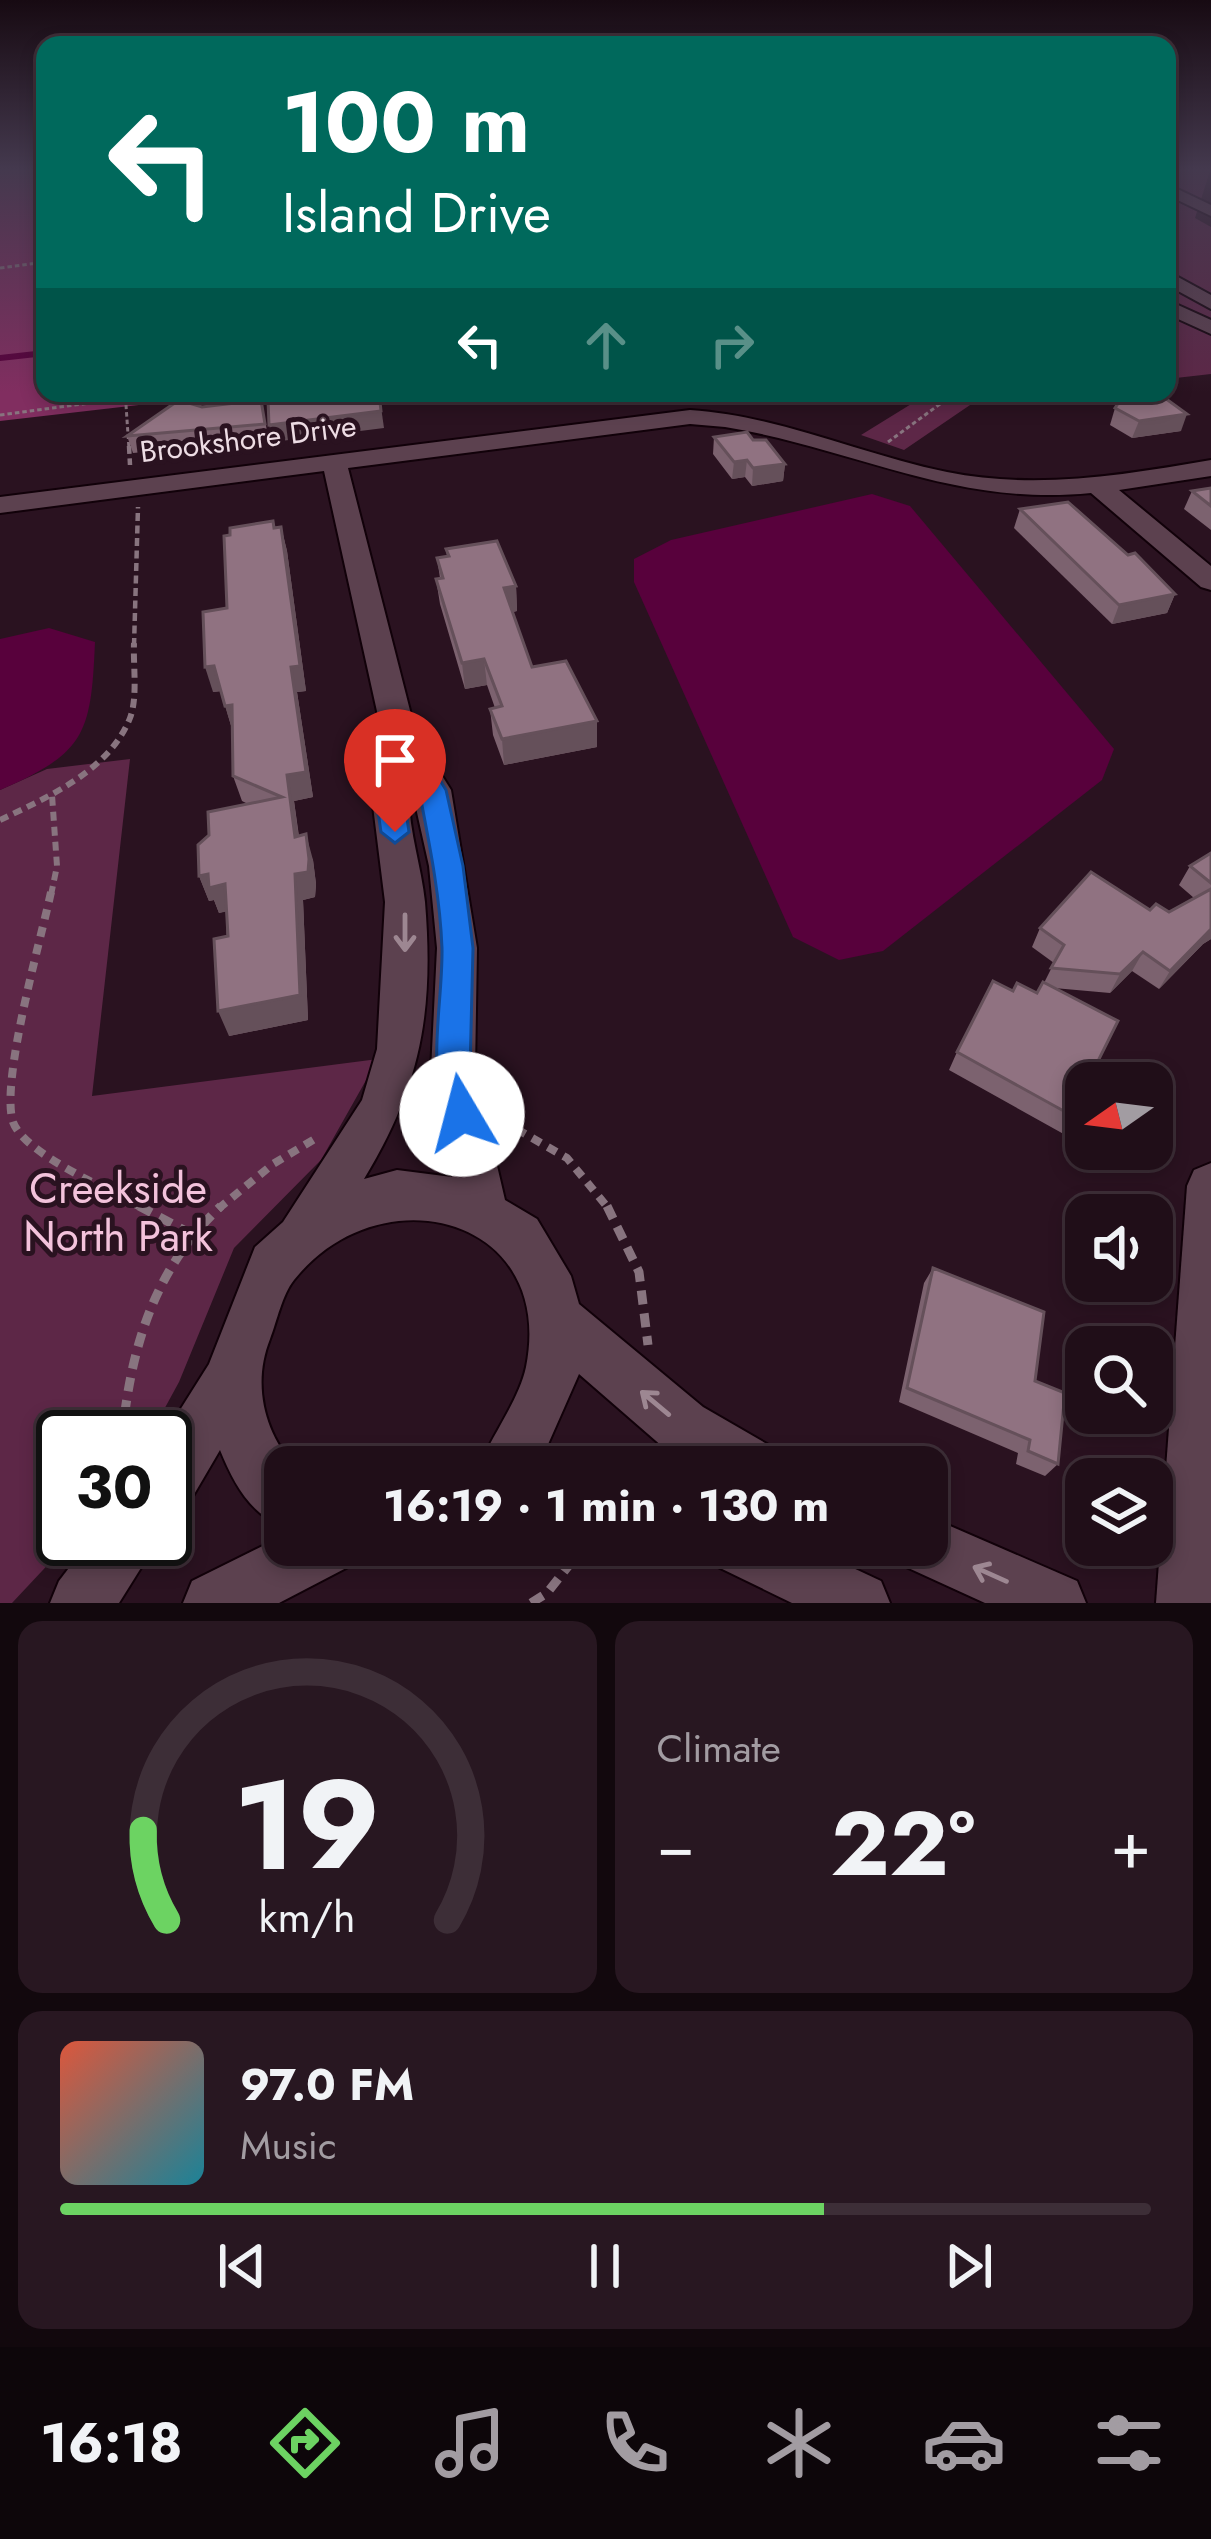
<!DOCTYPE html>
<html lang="en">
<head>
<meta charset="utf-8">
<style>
  body { margin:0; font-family:Jost,sans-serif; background:#281721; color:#f1f3f6; height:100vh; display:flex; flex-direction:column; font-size:45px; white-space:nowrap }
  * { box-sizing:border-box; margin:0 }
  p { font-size:39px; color:#a29ca2 }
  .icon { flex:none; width:66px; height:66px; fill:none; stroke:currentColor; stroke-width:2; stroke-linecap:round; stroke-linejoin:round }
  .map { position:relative; height:1603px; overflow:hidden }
  .sheet { display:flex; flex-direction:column; gap:18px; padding:18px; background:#12080d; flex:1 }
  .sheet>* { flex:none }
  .guide { position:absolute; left:36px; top:36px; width:1140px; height:366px; border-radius:24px; box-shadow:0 6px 18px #0003,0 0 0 3px #3d2e37; background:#00695c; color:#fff; overflow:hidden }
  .needle { width:78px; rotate:256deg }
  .controls { position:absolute; left:1065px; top:1062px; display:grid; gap:24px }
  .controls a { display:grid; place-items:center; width:108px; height:108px; border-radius:24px; background:#200e18; box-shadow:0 6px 18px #0003,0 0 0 3px #3d2e37; font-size:60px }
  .speed { position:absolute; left:36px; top:1410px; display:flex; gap:24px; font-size:60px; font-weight:700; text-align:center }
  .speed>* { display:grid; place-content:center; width:156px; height:156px; border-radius:50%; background:#200e18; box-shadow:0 6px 18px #0003,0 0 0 3px #3d2e37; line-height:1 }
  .speed .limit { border:6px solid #111; border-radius:18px; background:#fff; color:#111 }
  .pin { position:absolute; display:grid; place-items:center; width:102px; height:102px; color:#fff; margin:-123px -51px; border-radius:50% 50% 50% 0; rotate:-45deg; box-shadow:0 0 12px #0007 }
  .pin .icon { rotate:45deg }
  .me { position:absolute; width:132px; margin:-66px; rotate:352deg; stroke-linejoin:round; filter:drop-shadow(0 0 9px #0008) }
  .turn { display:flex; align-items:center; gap:42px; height:252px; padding:0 48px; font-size:54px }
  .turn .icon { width:156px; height:156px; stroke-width:2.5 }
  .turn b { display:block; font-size:84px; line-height:102px }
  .lanes { display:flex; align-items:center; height:114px; padding:0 48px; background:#0003; justify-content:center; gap:60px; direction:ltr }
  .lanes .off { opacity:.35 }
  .big { font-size:90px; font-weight:700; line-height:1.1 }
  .sheet .widget { flex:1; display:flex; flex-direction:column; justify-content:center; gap:18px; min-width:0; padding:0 42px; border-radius:24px; background:#281721 }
  .sheet .dial { align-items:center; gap:0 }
  .dial svg { height:312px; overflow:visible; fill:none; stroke:#3d2e37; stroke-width:7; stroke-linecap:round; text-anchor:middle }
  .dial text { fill:#f1f3f6; stroke:none }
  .song { display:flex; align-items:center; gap:36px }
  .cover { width:144px; height:144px; border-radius:18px; background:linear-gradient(135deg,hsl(10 70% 55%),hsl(190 70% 35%)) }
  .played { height:12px; border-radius:6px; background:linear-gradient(90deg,#6cd362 70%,#3d2e37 70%) }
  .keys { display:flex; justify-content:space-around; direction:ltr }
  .heat { display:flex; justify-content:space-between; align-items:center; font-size:66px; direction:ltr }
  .sheet .tiles { flex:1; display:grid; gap:18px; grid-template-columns:1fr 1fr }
  .widget:last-child { grid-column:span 2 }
  .trip { position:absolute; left:264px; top:1446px; width:684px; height:120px; border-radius:24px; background:#200e18; box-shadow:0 6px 18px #0003,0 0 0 3px #3d2e37; font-weight:700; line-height:120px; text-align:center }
  .dock { display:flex; height:192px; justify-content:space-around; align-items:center; background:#0d060a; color:#a29ca2 }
  .dock .icon { width:84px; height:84px }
  .dock .current { color:#6cd362 }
  .dock b { font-size:54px; color:#f1f3f6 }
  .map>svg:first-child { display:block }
  .green { fill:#5d2747 }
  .forest { fill:#812e60 }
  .water { fill:#58013c }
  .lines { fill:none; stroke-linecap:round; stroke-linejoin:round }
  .stream { stroke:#58013c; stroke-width:6 }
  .minor-casing { stroke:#110109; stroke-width:4 }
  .path-far4 { stroke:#88747f; stroke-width:3; stroke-dasharray:4.5 3; stroke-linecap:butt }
  .path-far3 { stroke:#88747f; stroke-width:4.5; stroke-dasharray:8 4.5; stroke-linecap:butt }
  .path-far2 { stroke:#88747f; stroke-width:6; stroke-dasharray:9 6; stroke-linecap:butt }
  .path-far1 { stroke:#88747f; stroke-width:8; stroke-dasharray:10 8; stroke-linecap:butt }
  .path { stroke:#88747f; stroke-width:9; stroke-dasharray:14 9; stroke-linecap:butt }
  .minor { fill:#5c414f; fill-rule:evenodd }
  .wall { fill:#7c626f }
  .shaded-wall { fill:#65505a }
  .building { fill:#907281; stroke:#65505a; stroke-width:3 }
  .oneway { stroke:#9d8792 }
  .route { fill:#1a73e8; stroke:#114b97; stroke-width:3 }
  .labels { text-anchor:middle; stroke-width:10; stroke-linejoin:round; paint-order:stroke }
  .far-street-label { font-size:30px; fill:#eddce4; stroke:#2a1220 }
  .near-park-label { font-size:42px; fill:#f3c2db; stroke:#2a1220 }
</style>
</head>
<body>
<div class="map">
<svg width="1211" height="1603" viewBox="0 0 1211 1603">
  <rect width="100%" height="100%" fill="#2a1220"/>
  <g class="green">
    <path d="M1167,168H1211L1195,218L1211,227V374L1167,379Z"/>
    <path d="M929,393H1056L973,403L904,450L861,435Z"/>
    <path d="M130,759L92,1096L378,1059L321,1160L234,1248L179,1382L149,1437H63V1539H72L12,1603H0V790L47,769Z"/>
  </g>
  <path class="forest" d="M0,168H45V393H243L0,421Z"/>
  <g class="water">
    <path d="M872,494L910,506L1114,749L1102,780L883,951L839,960L793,937L634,582V559L671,540Z"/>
    <path d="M49,628L95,642C91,733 86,753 0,790V639Z"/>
  </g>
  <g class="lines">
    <path class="stream" d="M0,358L45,353"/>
    <g class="minor-casing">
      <g id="minor">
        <path d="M1167,184L1211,205V216L1167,195Z"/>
        <path d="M1167,271L1211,295V309L1167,285Z"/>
        <path d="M1167,300L1211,320V334L1167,314Z"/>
        <path d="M690,410C781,416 859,454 947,472C1035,490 1124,475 1211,460V476L1119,490L1211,566V590L1201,587L1091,493C955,507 854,448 725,427L690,424L348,468L416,734L451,790L477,948L475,1071L505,1200L537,1219L571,1276L579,1304L703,1407L772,1447L781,1467H697L663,1447L579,1374L538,1467H479C492,1435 519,1400 526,1367C556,1216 380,1172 294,1280C282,1295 277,1321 270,1339C252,1384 264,1432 295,1467H285V1528C250,1514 234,1484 220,1450L186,1508L165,1516L163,1437L209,1364L255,1247L283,1222L362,1100L377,1049L385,902L372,798L382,734L324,471L0,513V497ZM410,781L429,866L437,948L431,1071L452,1177L397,1170L364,1179C421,1085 434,1012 425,902C421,862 405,821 410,781Z"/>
        <path d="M1211,1163V1603H1156L1187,1186L1194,1170Z"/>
        <path d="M927,1516L1077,1581L1086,1603H985L904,1566L895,1545H927Z"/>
        <path d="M285,1535V1545H359L350,1566L279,1603H183L192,1581Z"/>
        <path d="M91,1539H159L119,1603H50L59,1581Z"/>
        <path d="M707,1545H804L881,1581L890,1603H792L716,1566Z"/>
      </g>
    </g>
    <g class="path-far4">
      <path d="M0,268L45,262"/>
      <path d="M0,415L113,400L126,405L129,449"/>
      <path d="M888,442L955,393"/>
    </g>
    <g class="path-far3">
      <path d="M129,446L130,465"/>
      <path d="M134,646L138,507"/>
    </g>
    <g class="path-far2">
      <path d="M0,820C48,797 109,771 130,718C138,697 133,666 134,643"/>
      <path d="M51,895L57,866L52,795"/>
    </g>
    <g class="path-far1">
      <path d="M51,892C41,939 0,1082 13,1122C25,1155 113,1191 144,1209"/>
      <path d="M501,1120L567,1158L609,1209"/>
      <path d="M218,1209L273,1164L318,1137"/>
    </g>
    <g class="path">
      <path d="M139,1206L191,1234"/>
      <path d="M607,1206L639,1272L648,1345"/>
      <path d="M122,1437C131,1347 154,1269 221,1206"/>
      <path d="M531,1603L547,1593L585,1545"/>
    </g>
    <use href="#minor" class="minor"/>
  </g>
  <g class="wall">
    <path d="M261,400L269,441L133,453L127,436Z"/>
    <path d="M1115,408L1181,431L1132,438L1110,425Z"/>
    <path d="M714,437L753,440L785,464L783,481L752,486L745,477L732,479L713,454Z"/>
    <path d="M1211,488V530L1184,509L1192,491Z"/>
    <path d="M1020,509L1175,594L1167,613L1112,624L1014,528Z"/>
    <path d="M281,527L287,551L306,691L297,692L313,797L294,801L299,836L313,860L316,884L315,897L303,900L308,1020L229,1036L226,911L219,913L214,900L209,901L199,876L248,804L242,801L233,776L232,729L221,691L213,692L227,608L275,528Z"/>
    <path d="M446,549L516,586L517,611L513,612L532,667L597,747L504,765L493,735L490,709L495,708L487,685L465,689L440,604L436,579L440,578L437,558L447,557Z"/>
    <path d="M1211,853V939L1203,944L1159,989L1132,971L1110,993L1054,988L1095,1067L1080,1120L1069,1137L949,1070L957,1052L1013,991L1037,993L1044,983L1054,963L1032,947L1040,928L1150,910L1169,912L1194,898L1179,885L1190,866Z"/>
    <path d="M933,1268L1035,1381L1058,1464L1045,1476L1016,1464L1018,1453L899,1402L924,1283Z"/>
  </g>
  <g class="shaded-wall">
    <path d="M379,393L384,428L273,442L269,425Z"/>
    <path d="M1187,414L1181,431L1132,438L1139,421Z"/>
    <path d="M747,460L745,477L732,479L734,462Z"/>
    <path d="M785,464L783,481L752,486L753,468Z"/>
    <path d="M281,527L287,551L306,691L297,692L313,797L294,801L302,862L295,837L287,775Z"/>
    <path d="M516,586L517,611L506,613L504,588Z"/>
    <path d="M1175,594L1167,613L1112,624L1119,605Z"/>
    <path d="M484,659L487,685L465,689L462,663Z"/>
    <path d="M214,666L222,691L213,692L205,667Z"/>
    <path d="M232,705L233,732L225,706Z"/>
    <path d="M597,721V747L504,765L502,739Z"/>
    <path d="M306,834L313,860L316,884L315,897L303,900L308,1020L229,1036L218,1011L295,874Z"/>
    <path d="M208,874L225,884L234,910L219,913L214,900L209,901L199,876Z"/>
    <path d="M1211,929V939L1203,944L1159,989L1170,971Z"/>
    <path d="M1143,952L1132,971L1110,993L1120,974Z"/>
  </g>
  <g class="building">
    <path d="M324,393H379L381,411L269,425L268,400L325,395Z"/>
    <path d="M1125,393H1158L1187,414L1139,421L1115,408Z"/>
    <path d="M179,400L202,407L261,400L265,424L127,436Z"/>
    <path d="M747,432L753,440H766L785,464L753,468L747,460L734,462L714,437Z"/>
    <path d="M1211,488V506L1192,491Z"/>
    <path d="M1068,502L1128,555L1135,553L1175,594L1119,605L1020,509Z"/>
    <path d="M273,521L274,528L281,527L300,666L291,667L306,772L287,775L295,837L306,834L309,859L308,872L295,874L300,995L218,1011L214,939L228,936L225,884L209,888L208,874L199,876L198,845L209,835L208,812L282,797L233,776L232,705L225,706L214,666L205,667L203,612L227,608L224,536L230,535V528Z"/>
    <path d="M497,541L516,586L504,588L532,667L566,661L597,721L502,739L490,709L502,706L484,659L462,663L436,579L443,578L437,558L449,556L446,549Z"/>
    <path d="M1211,853V883L1190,866Z"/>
    <path d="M1091,872L1150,910L1156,904L1169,912L1211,889V929L1170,971L1143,952L1120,974L1051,968L1064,945L1040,928Z"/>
    <path d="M993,981L1013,991L1017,983L1037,993L1043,982L1118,1021L1095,1067L1103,1071L1098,1083H1086V1107L1080,1120L957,1052Z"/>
    <path d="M933,1268L1044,1312L1035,1381L1065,1393L1058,1464L1028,1451L1030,1440L907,1388Z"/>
  </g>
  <defs><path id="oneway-shaft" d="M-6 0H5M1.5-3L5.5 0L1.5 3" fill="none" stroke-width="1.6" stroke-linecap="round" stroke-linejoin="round" transform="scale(3)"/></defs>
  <g class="oneway">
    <use href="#oneway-shaft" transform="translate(405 933) rotate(90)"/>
    <use href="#oneway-shaft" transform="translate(655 1403) rotate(-140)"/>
    <use href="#oneway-shaft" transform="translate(990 1574) rotate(-156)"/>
  </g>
  <linearGradient id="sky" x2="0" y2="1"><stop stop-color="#170a12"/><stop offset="0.43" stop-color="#44394e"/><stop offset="1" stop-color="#44394e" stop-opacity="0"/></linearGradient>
  <rect width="1211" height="393" fill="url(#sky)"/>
  <path class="route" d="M399,726L408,728L446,790L463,866L473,948L470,1071L480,1114L474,1125L462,1129L450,1125C425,1070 443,1006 442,948C440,895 429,842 419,790L407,770L404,798L409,832L395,843L381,832L376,798L386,734Z"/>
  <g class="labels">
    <g class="far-street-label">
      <text transform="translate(248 439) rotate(-7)" y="10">Brookshore Drive</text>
    </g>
    <g class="near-park-label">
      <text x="118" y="1203">Creekside<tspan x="118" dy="48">North Park</tspan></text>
    </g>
  </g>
</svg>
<div class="controls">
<a><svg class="needle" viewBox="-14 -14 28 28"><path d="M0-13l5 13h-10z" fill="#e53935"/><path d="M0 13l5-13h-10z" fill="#a29ca2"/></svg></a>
<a><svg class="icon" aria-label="sound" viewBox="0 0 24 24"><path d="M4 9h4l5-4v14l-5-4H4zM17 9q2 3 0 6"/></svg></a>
<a><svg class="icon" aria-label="search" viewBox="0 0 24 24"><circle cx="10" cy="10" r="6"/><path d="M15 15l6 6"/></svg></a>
<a><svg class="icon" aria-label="layers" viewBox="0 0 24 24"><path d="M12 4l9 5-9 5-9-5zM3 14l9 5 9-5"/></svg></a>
</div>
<div class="speed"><div class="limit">30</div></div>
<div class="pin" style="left:395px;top:832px;background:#d93025"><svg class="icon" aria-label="arrive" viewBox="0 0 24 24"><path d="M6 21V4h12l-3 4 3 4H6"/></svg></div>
<svg class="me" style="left:462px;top:1114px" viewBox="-20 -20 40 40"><circle r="19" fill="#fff"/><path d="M0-13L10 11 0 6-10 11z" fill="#1a73e8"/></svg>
<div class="trip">16:19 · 1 min · 130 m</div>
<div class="guide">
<div class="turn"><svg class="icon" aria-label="left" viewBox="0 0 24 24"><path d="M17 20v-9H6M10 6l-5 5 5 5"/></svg><div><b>100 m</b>Island Drive</div></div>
<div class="lanes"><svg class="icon" aria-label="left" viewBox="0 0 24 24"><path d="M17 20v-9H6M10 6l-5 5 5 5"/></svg><svg class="icon off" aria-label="ahead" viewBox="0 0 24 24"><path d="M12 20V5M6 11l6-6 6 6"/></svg><svg class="icon off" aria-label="right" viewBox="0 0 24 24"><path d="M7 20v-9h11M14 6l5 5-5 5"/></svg></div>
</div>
</div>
<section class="sheet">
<div class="tiles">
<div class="widget dial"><svg viewBox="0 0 100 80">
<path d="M14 69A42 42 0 1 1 86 69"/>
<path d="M14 69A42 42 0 0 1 8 46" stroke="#6cd362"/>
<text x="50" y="56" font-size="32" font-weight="700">19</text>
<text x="50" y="72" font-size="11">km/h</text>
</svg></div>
<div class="widget"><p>Climate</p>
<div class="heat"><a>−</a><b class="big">22°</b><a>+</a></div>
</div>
<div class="widget">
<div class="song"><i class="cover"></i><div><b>97.0 FM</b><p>Music</p></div></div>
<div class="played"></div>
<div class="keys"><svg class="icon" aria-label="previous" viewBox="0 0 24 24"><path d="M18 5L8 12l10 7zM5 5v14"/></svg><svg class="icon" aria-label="pause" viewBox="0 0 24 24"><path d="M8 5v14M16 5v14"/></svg><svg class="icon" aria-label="next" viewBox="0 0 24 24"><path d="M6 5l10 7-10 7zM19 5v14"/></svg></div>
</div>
</div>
</section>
<nav class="dock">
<b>16:18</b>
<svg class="icon current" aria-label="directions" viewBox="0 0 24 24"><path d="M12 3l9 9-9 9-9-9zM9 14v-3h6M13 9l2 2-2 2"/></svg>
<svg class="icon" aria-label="music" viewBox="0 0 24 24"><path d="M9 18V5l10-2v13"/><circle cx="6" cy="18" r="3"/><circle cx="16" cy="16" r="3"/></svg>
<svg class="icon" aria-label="phone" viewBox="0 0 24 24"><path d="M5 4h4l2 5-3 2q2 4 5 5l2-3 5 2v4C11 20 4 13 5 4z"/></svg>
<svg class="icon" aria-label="climate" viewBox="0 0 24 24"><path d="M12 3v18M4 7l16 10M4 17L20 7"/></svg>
<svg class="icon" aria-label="car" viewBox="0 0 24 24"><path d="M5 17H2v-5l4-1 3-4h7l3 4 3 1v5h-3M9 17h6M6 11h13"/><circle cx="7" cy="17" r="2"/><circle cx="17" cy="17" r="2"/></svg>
<svg class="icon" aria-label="filters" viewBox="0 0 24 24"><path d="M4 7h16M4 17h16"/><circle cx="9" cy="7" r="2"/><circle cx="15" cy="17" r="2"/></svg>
</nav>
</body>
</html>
